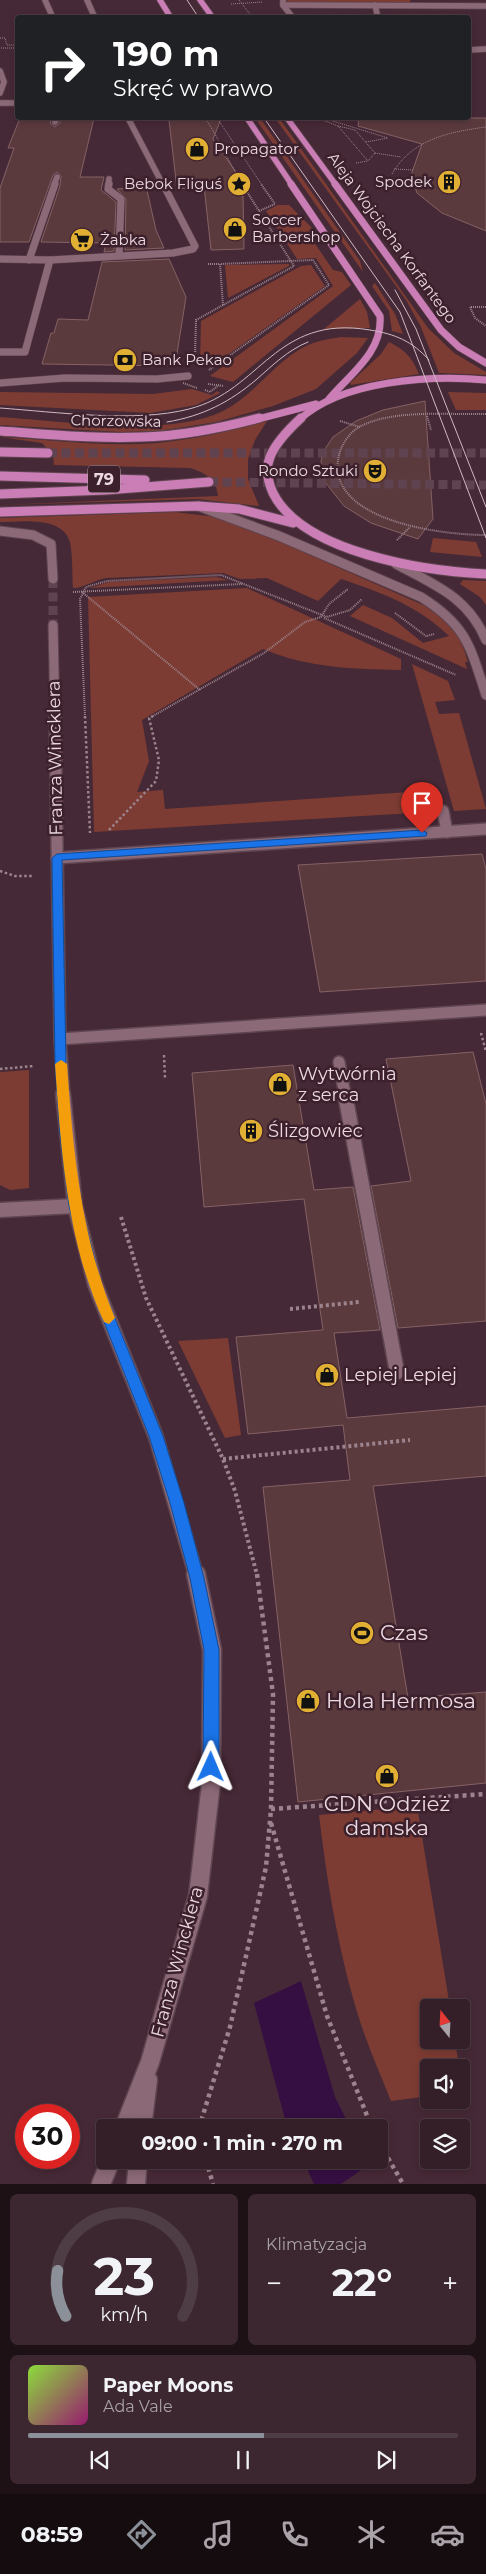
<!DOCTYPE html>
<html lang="pl">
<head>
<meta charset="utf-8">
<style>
  body { margin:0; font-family:Montserrat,sans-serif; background:#3c2730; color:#f1f3f6; height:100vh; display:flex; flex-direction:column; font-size:19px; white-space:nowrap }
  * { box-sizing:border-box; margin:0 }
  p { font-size:16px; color:#a9a2a8 }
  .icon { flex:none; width:28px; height:28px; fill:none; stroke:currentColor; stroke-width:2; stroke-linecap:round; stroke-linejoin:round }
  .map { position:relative; height:2184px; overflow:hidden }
  .details { display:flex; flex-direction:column; gap:10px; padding:10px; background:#1d1116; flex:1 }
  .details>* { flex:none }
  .top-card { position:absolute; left:15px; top:15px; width:456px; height:105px; border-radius:5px; box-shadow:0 2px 8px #0003,0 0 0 1px #4e3d45; background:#202124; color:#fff; overflow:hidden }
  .needle { width:32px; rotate:342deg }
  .buttons { position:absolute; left:420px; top:1999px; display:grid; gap:10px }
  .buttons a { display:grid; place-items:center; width:50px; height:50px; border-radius:5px; background:#341f28; box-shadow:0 2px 8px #0003,0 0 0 1px #4e3d45; font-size:25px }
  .speed { position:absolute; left:15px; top:2104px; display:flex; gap:10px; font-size:25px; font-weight:700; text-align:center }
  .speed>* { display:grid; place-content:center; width:65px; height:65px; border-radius:50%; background:#341f28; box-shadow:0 2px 8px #0003,0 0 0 1px #4e3d45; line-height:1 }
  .speed .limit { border:8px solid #d22; background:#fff; color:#111 }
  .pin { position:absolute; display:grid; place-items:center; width:42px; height:42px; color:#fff; margin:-51px -21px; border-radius:50% 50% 50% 0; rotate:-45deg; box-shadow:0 0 5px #0007 }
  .pin .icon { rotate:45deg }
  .me { position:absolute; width:55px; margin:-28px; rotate:1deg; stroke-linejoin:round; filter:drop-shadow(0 0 4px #0008) }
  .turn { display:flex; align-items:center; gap:18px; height:105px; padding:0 15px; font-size:22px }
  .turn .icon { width:65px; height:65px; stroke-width:2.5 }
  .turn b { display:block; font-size:35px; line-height:42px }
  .big { font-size:38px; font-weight:700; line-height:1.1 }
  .details .tile { flex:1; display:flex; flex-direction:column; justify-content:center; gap:8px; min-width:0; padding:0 18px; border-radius:8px; background:#3c2730 }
  .details .dial { align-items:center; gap:0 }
  .dial svg { height:130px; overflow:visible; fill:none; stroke:#4e3d45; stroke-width:7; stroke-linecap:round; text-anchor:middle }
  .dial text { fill:#f1f3f6; stroke:none }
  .song { display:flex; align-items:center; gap:15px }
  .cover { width:60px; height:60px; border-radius:8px; background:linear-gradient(135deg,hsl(90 70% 55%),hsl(320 70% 35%)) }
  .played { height:5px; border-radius:2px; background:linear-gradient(90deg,#8c9099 55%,#4e3d45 55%) }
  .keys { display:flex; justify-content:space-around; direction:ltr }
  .heat { display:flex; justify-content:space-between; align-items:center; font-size:28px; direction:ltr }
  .details .tiles { flex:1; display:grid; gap:10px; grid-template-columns:1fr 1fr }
  .tile:last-child { grid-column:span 2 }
  .trip { position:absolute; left:96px; top:2119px; width:292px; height:50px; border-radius:5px; background:#341f28; box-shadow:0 2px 8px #0003,0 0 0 1px #4e3d45; font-weight:700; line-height:50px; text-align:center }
  .menu { display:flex; height:80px; justify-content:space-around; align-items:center; background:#150c10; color:#a9a2a8 }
  .menu .icon { width:35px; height:35px }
  .menu .current { color:#8c9099 }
  .menu b { font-size:22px; color:#f1f3f6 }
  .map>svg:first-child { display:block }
  .green { fill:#7d3c33 }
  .water { fill:#350f42 }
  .building { fill:#5b3a3e; stroke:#856165 }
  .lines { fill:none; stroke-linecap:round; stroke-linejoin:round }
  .minor-tunnel { stroke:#5f4350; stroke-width:9; stroke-dasharray:9 4.5; stroke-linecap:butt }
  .major-tunnel { stroke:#5f4350; stroke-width:9; stroke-dasharray:9 4.5; stroke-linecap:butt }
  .minor-far5-casing { stroke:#5e4550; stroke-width:7 }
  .minor-far4-casing { stroke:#5e4550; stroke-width:8 }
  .minor-far3-casing { stroke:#5e4550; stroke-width:11 }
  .minor-far2-casing { stroke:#5e4550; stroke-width:14 }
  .minor-far1-casing { stroke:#5e4550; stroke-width:17 }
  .minor-casing { stroke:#5e4550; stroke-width:21 }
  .major-far2-casing { stroke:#5e4550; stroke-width:7 }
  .major-far1-casing { stroke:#5e4550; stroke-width:8 }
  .major-casing { stroke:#5e4550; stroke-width:11 }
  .path-far4 { stroke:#9c848e; stroke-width:1; stroke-dasharray:1 1; stroke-linecap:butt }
  .path-far3 { stroke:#9c848e; stroke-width:2; stroke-dasharray:1 1; stroke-linecap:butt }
  .path-far2 { stroke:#9c848e; stroke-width:2.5; stroke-dasharray:2.5 2.5; stroke-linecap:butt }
  .path-far1 { stroke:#9c848e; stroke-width:4; stroke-dasharray:3 3; stroke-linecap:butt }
  .path { stroke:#9c848e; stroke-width:4.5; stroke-dasharray:4 4; stroke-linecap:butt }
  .minor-far5 { stroke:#8b6976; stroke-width:5.5 }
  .minor-far4 { stroke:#8b6976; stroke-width:7 }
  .minor-far3 { stroke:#8b6976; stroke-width:9 }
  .minor-far2 { stroke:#8b6976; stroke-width:11 }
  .minor-far1 { stroke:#8b6976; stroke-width:14 }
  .minor { stroke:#8b6976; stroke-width:18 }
  .major-far2 { stroke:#cb7db6; stroke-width:5.5 }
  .major-far1 { stroke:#cb7db6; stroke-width:7 }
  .major { stroke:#cb7db6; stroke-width:9 }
  .tram { stroke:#cfbac2; stroke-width:1 }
  .path-bridge { stroke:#9c848e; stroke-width:2; stroke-dasharray:1 1; stroke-linecap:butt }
  .route { fill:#1a73e8; stroke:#114b97 }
  .slow { fill:#f59e0b }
  .labels { text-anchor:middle; stroke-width:5; stroke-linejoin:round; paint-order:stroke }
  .far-poi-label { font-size:15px; fill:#ecd9e0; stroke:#3c202c; text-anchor:start }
  .far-street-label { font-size:15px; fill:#ecd9e0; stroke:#3c202c }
  .shield { fill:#3c202c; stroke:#b7a2aa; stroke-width:1 }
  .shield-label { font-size:16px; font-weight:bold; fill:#ecd9e0 }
  .street-label { font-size:18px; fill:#ecd9e0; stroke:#3c202c }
  .poi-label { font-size:18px; fill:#ecd9e0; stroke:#3c202c; text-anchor:start }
  .near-poi-label { font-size:21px; fill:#ecd9e0; stroke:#3c202c; text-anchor:start }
</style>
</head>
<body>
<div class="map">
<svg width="486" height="2184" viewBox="0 0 486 2184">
  <rect width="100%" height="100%" fill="#462936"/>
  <g class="green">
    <path d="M287,0H410L411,4L287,3Z"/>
    <path d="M255,118H260L360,261L363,272Z"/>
    <path d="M275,118H279L292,136L428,328L454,353L486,372V375L439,373L421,327L406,300Z"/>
    <path d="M278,205H289L311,227L313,231L309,235L333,270L342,272L351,285L233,382L210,376L333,286L316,258L297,259L266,211Z"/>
    <path d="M289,264V266L228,298L225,265Z"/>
    <path d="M311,265L325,286L213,365L208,367L200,364L201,321L301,266Z"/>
    <path d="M375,283L395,314L403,334L392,331L389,311L372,286Z"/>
    <path d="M360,299L367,312L370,328L324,329Z"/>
    <path d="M341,337L368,338L357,353L316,389L273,406L216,422L159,431L120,432L0,425V417C62,421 168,438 223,411C254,395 274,363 304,347C315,341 329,339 341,337Z"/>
    <path d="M389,342C405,350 412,357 419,374L351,385L350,383L381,354Z"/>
    <path d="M192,389L212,395L217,391L220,393L196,405L151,413L0,405V392L153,394Z"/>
    <path d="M448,392L486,393V410H456Z"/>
    <path d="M267,421L255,440L248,459V479L259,506L198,499L0,505L218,496C216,479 206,473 190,468L54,465L53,455L42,443L0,437C52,440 106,447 158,443C195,439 231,431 267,421Z"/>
    <path d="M174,512L217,517L233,521L423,605C452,623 458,629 468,662H465L467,669L350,616L363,605L392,618L423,643L449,636C418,606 383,593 341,579L318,601L267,578L240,579L223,573L106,578C94,580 84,588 73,588C72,574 73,556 70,542C62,515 20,522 0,522V518Z"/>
    <path d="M433,538L476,542L482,557L430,552Z"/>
    <path d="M216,577L229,580L90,588L108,582Z"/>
    <path d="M463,580L486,581V605L480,597L460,584Z"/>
    <path d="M247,588L401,659V670C353,669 308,668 263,649L142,720L149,761L137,792L163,790L165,809L423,791L429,812L94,832L88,597Z"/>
    <path d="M412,664L448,681L455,700L435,702L439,714L459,713L486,809L454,811Z"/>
    <path d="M29,1070V1188L10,1190L0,1185V1072Z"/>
    <path d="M228,1338L241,1435L225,1438L178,1341Z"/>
    <path d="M417,1806L450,2007L429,2008V2040H455L459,2067L429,2068V2096L391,2101C382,2078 372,2056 364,2033C340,1962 328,1889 319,1815Z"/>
  </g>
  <g class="water">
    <path d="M301,1981L335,2097L350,2127H288L286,2123L254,2003Z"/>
    <path d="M303,2160H365L367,2166L341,2184H314Z"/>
  </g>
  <g class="building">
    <path d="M20,118H52L50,123L55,127L59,124L62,118H94L80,177H104L101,190L116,202L114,251L104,252L106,243L41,242L60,186L61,176L57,172L53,175L29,242H0V188L14,148H8Z"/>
    <path d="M359,118H486V231L442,213L417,193L411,175L422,144L358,126Z"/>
    <path d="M221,119L213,139L238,175L236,187H243L241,196H243L244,249L211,250L204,186L177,189L169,120Z"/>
    <path d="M146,186L156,230L164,248L125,250L126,199L117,189Z"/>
    <path d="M169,259L186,297L175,366L42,364L51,333H54L58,319L88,320L102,262Z"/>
    <path d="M425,401L433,519L418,539L371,523L344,506L325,482L321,461L323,452L333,437L356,421L383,410Z"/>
    <path d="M482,854L486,869V981L320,992L298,865Z"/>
    <path d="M473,1052L486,1104V1321L398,1328L371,1186L411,1181L386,1059Z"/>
    <path d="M293,1065L314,1190L353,1187L380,1330L334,1333L347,1418L486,1406V1476L373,1486L408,1698L486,1692V1783L298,1802L263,1487L350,1480L343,1425L248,1434L236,1337L323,1330L304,1199L204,1207L192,1073Z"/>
  </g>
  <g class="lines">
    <path class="minor-tunnel" d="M53,579V625"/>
    <g class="major-tunnel">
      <path d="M48,453H486"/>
      <path d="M209,482L486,485"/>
    </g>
    <g class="minor-far5-casing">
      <g id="minor-far5">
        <path d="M45,0L53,18"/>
        <path d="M87,0L95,18"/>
        <path d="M283,0V5L293,18"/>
        <path d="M283,5L486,6"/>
        <path d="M375,5L378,18"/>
        <path d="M469,50L486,49"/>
        <path d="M0,71L4,82L0,93"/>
        <path d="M0,103H18"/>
        <path d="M128,118L163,185"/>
        <path d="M55,122L57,118"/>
        <path d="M54,185L57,177"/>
        <path d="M108,185L109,179"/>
      </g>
    </g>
    <g class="minor-far4-casing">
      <g id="minor-far4">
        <path d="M109,184L108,189L121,199L119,256"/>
        <path d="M0,259L50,260L173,253L193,249L195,246L163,184"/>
        <path d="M29,260L55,184"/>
        <path d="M0,352H25L50,260"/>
        <path d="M0,383L65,378L157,379L188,376"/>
      </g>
    </g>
    <g class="minor-far3-casing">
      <g id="minor-far3">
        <path d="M198,506L279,536L421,597C467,626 470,646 486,695"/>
        <path d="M0,531L33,535L51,544L53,579"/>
        <path d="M396,564C435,585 468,597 486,640"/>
        <path d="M53,625L55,717"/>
      </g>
    </g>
    <g class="minor-far2-casing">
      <g id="minor-far2">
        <path d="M55,716L60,1039L64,1095"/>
        <path d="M443,811L447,832"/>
        <path d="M57,858L486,829"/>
        <path d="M60,1039L486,1010"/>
        <path d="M339,1062L345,1095"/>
      </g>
    </g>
    <g class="minor-far1-casing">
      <g id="minor-far1">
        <path d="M63,1094L75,1206L95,1284L156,1437L196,1575"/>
        <path d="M345,1094L397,1372"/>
        <path d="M0,1210L75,1206"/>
      </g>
    </g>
    <g class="minor-casing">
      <g id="minor">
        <path d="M124,2128L150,2062L198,1896L211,1783L212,1650L196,1574"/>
        <path d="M142,2128L148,2080"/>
        <path d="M101,2184L111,2160"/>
        <path d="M136,2184L138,2160"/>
      </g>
    </g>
    <g class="major-far2-casing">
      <g id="major-far2">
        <path d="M160,0L171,18"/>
        <path d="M200,0L213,18"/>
        <path d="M247,118L292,185"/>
        <path d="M287,118L336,185"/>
      </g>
    </g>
    <g class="major-far1-casing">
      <g id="major-far1">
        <path d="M291,184L380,316C383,352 350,374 329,399"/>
        <path d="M335,184L441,330L459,347L486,363"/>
        <path d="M254,420L316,404"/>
        <path d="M299,420C342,380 431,375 486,380"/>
      </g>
    </g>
    <g class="major-casing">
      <g id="major">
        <path d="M301,418C289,429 276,442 270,457C265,469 268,482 273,493C303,553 425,571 486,574"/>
        <path d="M0,431C47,434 95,439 142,437C182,436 221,428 259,418"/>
        <path d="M0,452L48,453"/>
        <path d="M0,476L145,480"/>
        <path d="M0,494L106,490L209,482"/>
        <path d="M0,512L198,506L239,509L293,523"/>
      </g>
    </g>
    <g class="path-far4">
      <path d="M239,0L253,18"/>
      <path d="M231,4L263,2"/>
      <path d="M241,16L250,15"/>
      <path d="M0,38H5L7,45H18"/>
      <path d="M1,48H18"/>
      <path d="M205,118C220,140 229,163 243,185"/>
      <path d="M217,118L262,185"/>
      <path d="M323,118L388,138"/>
      <path d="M320,119L338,126"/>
      <path d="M338,126L355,130L375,153L368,161Z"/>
      <path d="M366,142L388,138"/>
      <path d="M375,153L401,157"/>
      <path d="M356,163L368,161"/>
      <path d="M394,169L413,170"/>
      <path d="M392,174C412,139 449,132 486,127"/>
    </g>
    <g class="path-far3">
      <path d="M259,211L275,204L261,184"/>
      <path d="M208,264H220"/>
      <path d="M486,307H470L475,318L486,326"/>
      <path d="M195,356L196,320L294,266L242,184"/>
      <path d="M209,370L329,285L313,260L220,264L223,305"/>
      <path d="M208,384L224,386"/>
      <path d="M205,390L210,392L219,385"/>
      <path d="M486,414C449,415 395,409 361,426C349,432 340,446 338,460C330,522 444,535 486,535"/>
      <path d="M427,416L431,430"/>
      <path d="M340,421L360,427"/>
      <path d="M397,540L410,527"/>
      <path d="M73,592L242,584"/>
      <path d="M82,592L200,690"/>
      <path d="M395,613L426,636L434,634"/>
      <path d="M324,618L456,675"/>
      <path d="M85,717L80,599L86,587L107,581L221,575L327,617L350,610L362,599"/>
      <path d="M151,717L264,653L305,622L321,617L329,604L348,589"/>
    </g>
    <g class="path-far2">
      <path d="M85,716L90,833"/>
      <path d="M109,830L156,781L159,760L149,718L153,716"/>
      <path d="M0,871L15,876H34"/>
      <path d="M481,1033L486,1052"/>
      <path d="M164,1055L165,1078"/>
      <path d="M0,1069L34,1066"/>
    </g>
    <g class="path-far1">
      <path d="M121,1217L146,1298L223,1459L235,1491L257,1575"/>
      <path d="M290,1309L359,1302"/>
      <path d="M223,1459L410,1440"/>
    </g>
    <g class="path">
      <path d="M271,1809L486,1794"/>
      <path d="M271,1823L327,2016L372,2128"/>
      <path d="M199,2128L230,2027L266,1867L271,1809L273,1694L257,1574"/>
      <path d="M380,2144L403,2184"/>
      <path d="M206,2160L213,2184"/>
    </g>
    <use href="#minor-far5" class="minor-far5"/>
    <use href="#minor-far4" class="minor-far4"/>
    <use href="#minor-far3" class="minor-far3"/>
    <use href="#minor-far2" class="minor-far2"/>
    <use href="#minor-far1" class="minor-far1"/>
    <use href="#minor" class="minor"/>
    <use href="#major-far2" class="major-far2"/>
    <use href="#major-far1" class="major-far1"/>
    <use href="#major" class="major"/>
    <g class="tram">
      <path d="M187,0L199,18"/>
      <path d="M264,118L400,312L486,538"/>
      <path d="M395,290L416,329L486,507"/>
      <path d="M0,408C56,412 135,423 189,409C261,391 275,314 370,330C395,334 412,341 429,360"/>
      <path d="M167,422C203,416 230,402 257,379C273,365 288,350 308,342"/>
    </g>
    <path class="path-bridge" d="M183,383L197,388"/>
  </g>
  <path class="route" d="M422,830L427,833L426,836L62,860L66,1064L71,1134L81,1206L101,1284L163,1436L184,1503L204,1578L219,1650V1767L217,1773L211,1775L206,1773L203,1767L204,1650L190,1578L170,1503L149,1436L89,1284L69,1206L60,1134L55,1064L52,858L57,854Z"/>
  <path class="slow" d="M61,1060L67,1064C73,1151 81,1237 115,1318L109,1324L104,1322C67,1242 61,1151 55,1064Z"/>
  <defs>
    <g id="shop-disc" transform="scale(1.25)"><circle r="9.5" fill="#e1af34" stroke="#3c202c"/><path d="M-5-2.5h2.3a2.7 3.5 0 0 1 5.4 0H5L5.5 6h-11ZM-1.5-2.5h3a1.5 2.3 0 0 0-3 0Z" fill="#111"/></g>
    <g id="building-disc" transform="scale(1.25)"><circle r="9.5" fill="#e1af34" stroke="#3c202c"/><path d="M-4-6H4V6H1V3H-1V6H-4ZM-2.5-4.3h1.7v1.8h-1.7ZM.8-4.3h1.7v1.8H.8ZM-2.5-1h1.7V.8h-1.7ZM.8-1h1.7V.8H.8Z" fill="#111"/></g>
    <g id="sight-disc" transform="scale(1.25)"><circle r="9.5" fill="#e1af34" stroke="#3c202c"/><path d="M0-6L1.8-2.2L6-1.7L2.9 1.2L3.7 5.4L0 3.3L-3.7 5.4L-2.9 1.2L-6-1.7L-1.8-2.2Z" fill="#111"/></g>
    <g id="supermarket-disc" transform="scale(1.25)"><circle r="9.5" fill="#e1af34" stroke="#3c202c"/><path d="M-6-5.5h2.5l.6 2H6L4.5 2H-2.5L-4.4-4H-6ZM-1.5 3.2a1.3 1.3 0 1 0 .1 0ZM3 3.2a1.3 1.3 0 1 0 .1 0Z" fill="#111"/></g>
    <g id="bank-disc" transform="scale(1.25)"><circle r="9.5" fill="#e1af34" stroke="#3c202c"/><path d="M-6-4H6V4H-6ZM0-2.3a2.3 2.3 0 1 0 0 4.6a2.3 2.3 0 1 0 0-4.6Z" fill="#111"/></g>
    <g id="theatre-disc" transform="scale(1.25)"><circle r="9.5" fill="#e1af34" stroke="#3c202c"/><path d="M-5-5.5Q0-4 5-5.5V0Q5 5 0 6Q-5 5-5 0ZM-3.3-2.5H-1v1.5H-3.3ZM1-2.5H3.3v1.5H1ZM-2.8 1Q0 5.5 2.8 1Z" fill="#111"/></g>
    <g id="stadium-disc" transform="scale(1.25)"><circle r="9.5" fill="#e1af34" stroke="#3c202c"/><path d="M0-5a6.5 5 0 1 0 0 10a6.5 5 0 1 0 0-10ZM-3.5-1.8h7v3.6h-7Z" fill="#111"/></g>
  </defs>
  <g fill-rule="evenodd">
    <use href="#shop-disc" x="197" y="149"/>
    <use href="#building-disc" x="449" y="182"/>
    <use href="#sight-disc" x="239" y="184"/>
    <use href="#shop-disc" x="235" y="229"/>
    <use href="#supermarket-disc" x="82" y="240"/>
    <use href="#bank-disc" x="125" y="360"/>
    <use href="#theatre-disc" x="375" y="471"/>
    <use href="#shop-disc" x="280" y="1084"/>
    <use href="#building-disc" x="251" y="1131"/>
    <use href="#shop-disc" x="327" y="1375"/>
    <use href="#stadium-disc" x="362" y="1633"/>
    <use href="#shop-disc" x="308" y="1701"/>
    <use href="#shop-disc" x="387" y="1776"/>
  </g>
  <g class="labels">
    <g class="far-poi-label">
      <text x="214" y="154">Propagator</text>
      <text x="432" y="187" text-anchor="end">Spodek</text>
      <text x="222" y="189" text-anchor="end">Bebok Fliguś</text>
      <text x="252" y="225">Soccer<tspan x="252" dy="17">Barbershop</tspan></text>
      <text x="100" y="245">Żabka</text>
      <text x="142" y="365">Bank Pekao</text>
      <text x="358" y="476" text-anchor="end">Rondo Sztuki</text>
    </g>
    <g class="far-street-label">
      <text transform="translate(392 238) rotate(54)" y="5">Aleja Wojciecha Korfantego</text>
      <text transform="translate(116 421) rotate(1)" y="5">Chorzowska</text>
    </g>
    <rect class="shield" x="88" y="465.5" width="32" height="27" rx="4"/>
    <g class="shield-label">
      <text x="104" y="485">79</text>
    </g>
    <g class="street-label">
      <text transform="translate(55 758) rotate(-91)" y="6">Franza Wincklera</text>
      <text transform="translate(177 1962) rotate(-75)" y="6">Franza Wincklera</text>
    </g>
    <g class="poi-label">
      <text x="298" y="1080">Wytwórnia<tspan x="298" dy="21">z serca</tspan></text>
      <text x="268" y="1137">Ślizgowiec</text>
      <text x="344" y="1381">Lepiej Lepiej</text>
    </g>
    <g class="near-poi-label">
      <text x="380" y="1640">Czas</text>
      <text x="326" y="1708">Hola Hermosa</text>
      <text x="387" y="1811" text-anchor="middle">CDN Odzież<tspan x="387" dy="24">damska</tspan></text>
    </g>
  </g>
</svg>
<div class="buttons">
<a><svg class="needle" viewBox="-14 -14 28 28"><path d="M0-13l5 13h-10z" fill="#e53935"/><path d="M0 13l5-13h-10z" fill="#a9a2a8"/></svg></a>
<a><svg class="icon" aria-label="sound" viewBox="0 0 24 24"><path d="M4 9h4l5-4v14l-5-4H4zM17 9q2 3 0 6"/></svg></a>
<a><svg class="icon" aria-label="layers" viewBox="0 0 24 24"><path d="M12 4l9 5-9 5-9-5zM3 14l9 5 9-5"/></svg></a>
</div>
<div class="speed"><div class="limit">30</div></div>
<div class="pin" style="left:422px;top:833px;background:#d93025"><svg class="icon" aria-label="arrive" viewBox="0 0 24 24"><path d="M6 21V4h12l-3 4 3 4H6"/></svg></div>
<svg class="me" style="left:211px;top:1767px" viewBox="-20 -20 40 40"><path d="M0-17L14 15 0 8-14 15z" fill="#1a73e8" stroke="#fff" stroke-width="4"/></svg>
<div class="trip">09:00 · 1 min · 270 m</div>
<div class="top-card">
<div class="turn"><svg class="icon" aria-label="right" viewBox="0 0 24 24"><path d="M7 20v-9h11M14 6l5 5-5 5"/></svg><div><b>190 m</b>Skręć w prawo</div></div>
</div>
</div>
<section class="details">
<div class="tiles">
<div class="tile dial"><svg viewBox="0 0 100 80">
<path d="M14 69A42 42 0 1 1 86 69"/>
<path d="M14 69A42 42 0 0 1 9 41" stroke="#8c9099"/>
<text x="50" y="56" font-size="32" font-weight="700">23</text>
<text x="50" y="72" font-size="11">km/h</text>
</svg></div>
<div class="tile"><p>Klimatyzacja</p>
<div class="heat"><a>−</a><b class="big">22°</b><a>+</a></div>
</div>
<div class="tile">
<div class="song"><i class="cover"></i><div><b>Paper Moons</b><p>Ada Vale</p></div></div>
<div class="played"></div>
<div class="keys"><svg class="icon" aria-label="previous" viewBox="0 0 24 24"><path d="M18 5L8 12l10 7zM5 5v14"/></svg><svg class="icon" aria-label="pause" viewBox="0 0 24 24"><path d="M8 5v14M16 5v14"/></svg><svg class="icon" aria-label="next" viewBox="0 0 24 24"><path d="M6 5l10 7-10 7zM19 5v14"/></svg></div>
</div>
</div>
</section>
<nav class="menu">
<b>08:59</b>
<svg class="icon current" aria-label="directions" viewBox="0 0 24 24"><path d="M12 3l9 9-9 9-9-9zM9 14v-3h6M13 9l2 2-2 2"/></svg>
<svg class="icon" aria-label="music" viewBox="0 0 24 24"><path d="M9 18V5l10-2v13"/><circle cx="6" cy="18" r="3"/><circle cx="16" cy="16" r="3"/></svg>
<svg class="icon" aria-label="phone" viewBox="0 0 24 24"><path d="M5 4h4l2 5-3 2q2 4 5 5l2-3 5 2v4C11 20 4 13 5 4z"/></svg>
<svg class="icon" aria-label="climate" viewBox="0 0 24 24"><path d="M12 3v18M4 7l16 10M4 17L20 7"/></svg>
<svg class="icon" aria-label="car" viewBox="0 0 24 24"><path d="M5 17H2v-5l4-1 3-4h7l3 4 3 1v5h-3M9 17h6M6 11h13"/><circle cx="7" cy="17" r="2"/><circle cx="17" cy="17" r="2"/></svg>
</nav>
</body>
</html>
